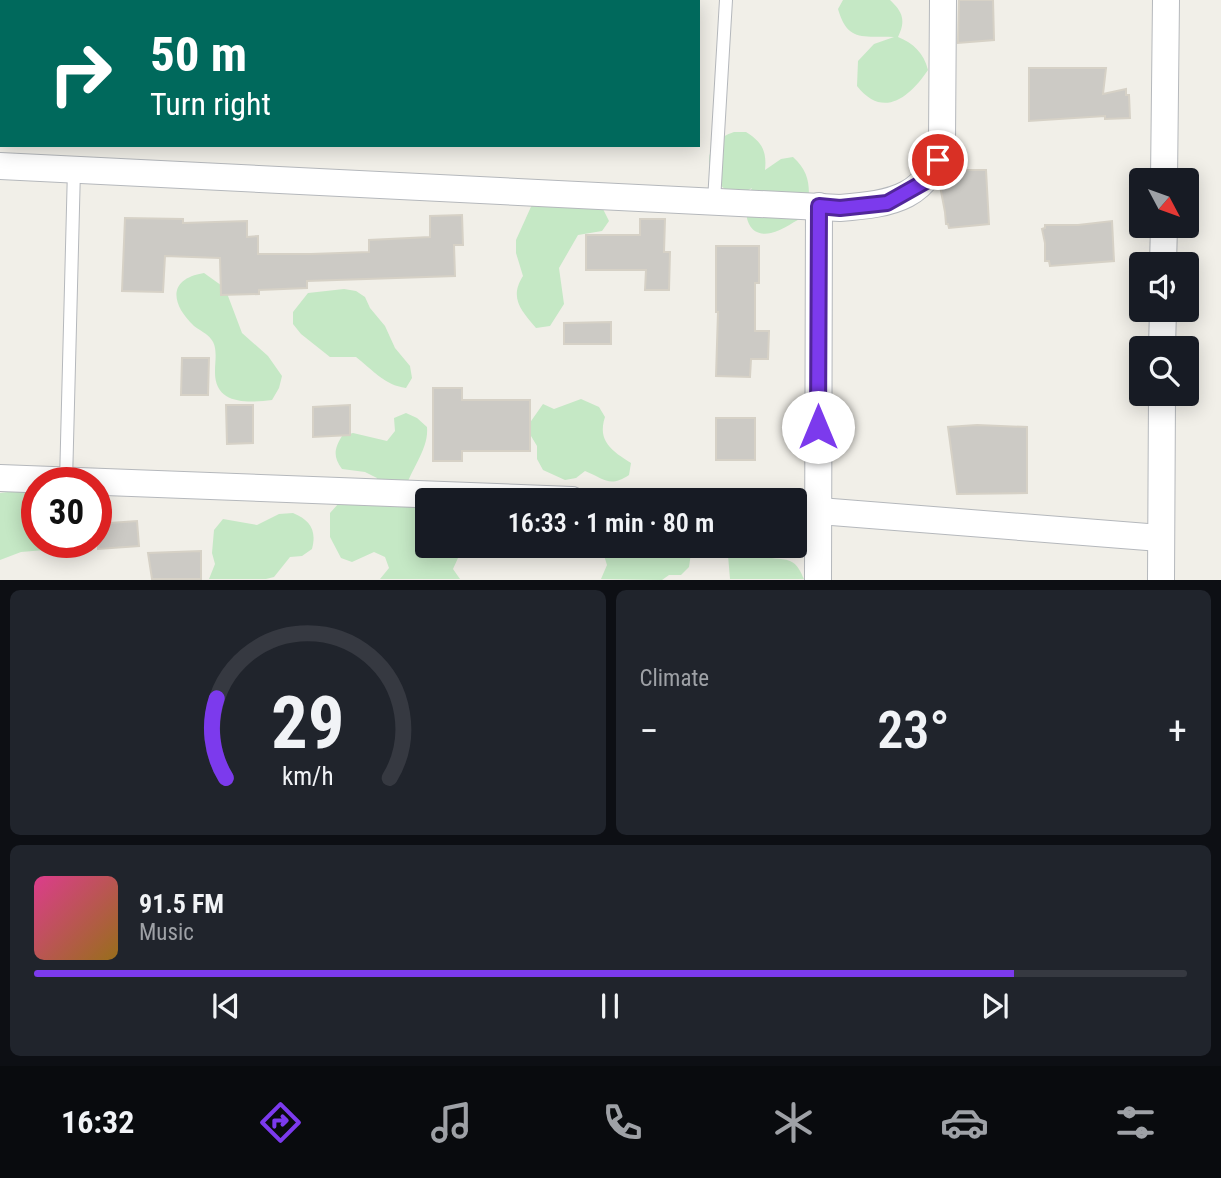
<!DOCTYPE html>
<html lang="en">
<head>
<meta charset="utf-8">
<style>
  body { margin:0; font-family:"Roboto Condensed",sans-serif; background:#20242c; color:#f1f3f6; height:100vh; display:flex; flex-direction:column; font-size:26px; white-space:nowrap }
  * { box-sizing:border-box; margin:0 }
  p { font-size:23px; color:#9ea1a6 }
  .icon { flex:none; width:38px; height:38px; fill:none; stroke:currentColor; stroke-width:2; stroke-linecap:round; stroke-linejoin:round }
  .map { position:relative; height:580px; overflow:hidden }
  .details { display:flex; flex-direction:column; gap:10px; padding:10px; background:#0d0f14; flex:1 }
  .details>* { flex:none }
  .hud { position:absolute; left:0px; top:0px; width:700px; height:147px; box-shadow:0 4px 18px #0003; background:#00695c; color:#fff; overflow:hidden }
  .needle { width:46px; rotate:131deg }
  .fabs { position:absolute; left:1129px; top:168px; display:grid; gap:14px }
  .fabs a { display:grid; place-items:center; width:70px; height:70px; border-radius:7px; background:#171b24; box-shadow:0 4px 18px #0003; font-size:35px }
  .speed { position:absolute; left:21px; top:467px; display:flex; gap:14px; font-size:35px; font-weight:700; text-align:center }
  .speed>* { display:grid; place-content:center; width:91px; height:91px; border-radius:50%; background:#171b24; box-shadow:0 4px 18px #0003; line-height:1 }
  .speed .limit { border:10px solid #d22; background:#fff; color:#111 }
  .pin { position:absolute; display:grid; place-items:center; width:60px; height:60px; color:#fff; margin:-30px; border:4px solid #fff; border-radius:50%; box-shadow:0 2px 7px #0007 }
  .me { position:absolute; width:77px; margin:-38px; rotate:0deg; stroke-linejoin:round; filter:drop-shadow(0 0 5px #0008) }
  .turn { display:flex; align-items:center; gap:24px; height:147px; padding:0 35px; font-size:32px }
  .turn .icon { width:91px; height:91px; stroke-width:2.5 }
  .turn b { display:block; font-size:49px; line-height:60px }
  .big { font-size:52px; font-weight:600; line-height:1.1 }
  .details .tile { flex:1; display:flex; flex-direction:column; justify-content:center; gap:10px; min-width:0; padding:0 24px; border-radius:10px; background:#20242c }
  .details .dial { align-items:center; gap:0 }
  .dial svg { height:182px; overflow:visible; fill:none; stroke:#363941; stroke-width:7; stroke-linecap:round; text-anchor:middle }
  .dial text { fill:#f1f3f6; stroke:none }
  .song { display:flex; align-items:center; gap:21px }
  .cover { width:84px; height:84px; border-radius:10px; background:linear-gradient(135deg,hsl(330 70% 55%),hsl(40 70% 35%)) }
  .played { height:7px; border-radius:4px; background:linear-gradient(90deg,#7c3aed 85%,#363941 85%) }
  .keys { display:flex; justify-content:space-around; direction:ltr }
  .heat { display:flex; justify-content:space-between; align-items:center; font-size:38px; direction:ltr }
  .details .tiles { flex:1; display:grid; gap:10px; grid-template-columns:1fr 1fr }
  .tile:last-child { grid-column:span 2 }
  .trip { position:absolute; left:415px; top:488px; width:392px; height:70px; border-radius:7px; background:#171b24; box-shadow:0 4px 18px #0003; font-weight:600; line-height:70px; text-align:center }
  .menu { display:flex; height:112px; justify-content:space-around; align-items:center; background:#090b0e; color:#9ea1a6 }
  .menu .icon { width:49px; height:49px }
  .menu .on { color:#7c3aed }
  .menu b { font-size:32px; color:#f1f3f6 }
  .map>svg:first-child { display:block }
  .green { fill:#c5e8c5 }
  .building { fill:#cccac5; stroke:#d6d1c6; stroke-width:2 }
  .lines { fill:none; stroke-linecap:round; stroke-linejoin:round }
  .service-casing { stroke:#b5b8bc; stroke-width:14 }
  .minor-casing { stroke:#b5b8bc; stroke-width:28 }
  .service { stroke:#fff; stroke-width:12 }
  .minor { stroke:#fff; stroke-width:26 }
  .route-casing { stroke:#51269a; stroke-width:18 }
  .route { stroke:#7c3aed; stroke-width:12 }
</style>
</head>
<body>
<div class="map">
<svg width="1221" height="580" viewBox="0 0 1221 580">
  <rect width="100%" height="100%" fill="#f1efe8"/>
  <g class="green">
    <path d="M843,0H890C903,12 906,21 898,37C913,43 924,53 928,70C909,98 883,119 857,86L858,61L874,44L894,37C865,35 848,44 838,9Z"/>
    <path d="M734,132H746C762,142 767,151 765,170L781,159L793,157C812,174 810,191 807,215C796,220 782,231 771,233C743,239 742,205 752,188L743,193H730C703,175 700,143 734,132Z"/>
    <path d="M539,189L603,209L609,221L602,231L578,235L559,268L564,304L550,326L536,328C521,310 509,298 523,276L516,253V240Z"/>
    <path d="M204,273L225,288L242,333L268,356L282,376L279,388L272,400C248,403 214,405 215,371C215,361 218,347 211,339C208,334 199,330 194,326C171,304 167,279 204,273Z"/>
    <path d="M344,289L356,291L365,297L370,308L385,326L395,348L410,366L412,378L406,388C384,385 373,370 356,357H330L301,334L293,324V312L308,293Z"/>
    <path d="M581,399L599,407L605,417C597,441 612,451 631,463L629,475C609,488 605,479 585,471L576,478L565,480L543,470L537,459V446L531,436L529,424L543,404L554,409Z"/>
    <path d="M406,413L417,418L427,427C429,450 410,469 405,491L417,511L427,515V546H522C502,571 484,547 458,558L453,569L460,579H380L389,568L385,557L374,552L352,562L341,558L330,537V513L339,503L372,489L377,478L365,472L342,469C333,457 334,449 342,436L353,433L387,441L395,431L394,418Z"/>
    <path d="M37,488V542L56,543L45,550L21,552L0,560V493Z"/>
    <path d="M293,513C310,520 317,530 312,549L302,556L290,557L274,577L266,579H209L215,564L212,553L214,530L223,519L257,525L279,514Z"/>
    <path d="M601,546H692L689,567L681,575H669L662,580L601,579L607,565Z"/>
    <path d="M724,546H755C763,563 777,556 790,561C798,564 801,573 804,579H730L728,555Z"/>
  </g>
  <g class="building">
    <path d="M959,0H993L994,40L958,43Z"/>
    <path d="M1029,68H1106L1103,94L1126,89V95H1129L1130,118L1105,119V116L1029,121Z"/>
    <path d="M949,170H986L989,224L949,228L948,224H946L945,212L940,186Z"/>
    <path d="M462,215L463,245H454L455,276L307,281V288L259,290V294L221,295L220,258L165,256L163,292L122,291L125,218L183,219V223L247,221V237L258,236V254H311L369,252V240L430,237V216Z"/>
    <path d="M640,219H665L664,252H670L669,290H645L646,270H586V235H640Z"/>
    <path d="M1112,221L1114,261L1050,266L1049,261H1045V243L1042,229L1045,228V225H1078Z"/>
    <path d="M716,246H759V283H755V331H769L768,359H751L750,377L716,376L718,312H716Z"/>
    <path d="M611,322V344H564V323Z"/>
    <path d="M182,358H209L208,395H181Z"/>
    <path d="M433,388H462V400H530V451H462V461H433Z"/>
    <path d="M226,405H253V443L227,444Z"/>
    <path d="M350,405V435L313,437V407Z"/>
    <rect x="716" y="418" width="39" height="42"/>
    <path d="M977,425L1027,427V493L957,494L948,427Z"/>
    <path d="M137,521L139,546L98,549L96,524Z"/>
    <path d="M201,551V579H152L148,553Z"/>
  </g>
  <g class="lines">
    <g class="service-casing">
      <g id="service">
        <path d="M714,201L726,0"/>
        <path d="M66,482L74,169"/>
      </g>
    </g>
    <g class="minor-casing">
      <g id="minor">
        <path d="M0,166L840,208C892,204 931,198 942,140L943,0"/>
        <path d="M1164,180L1166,0"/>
        <path d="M1163,264L1164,226"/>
        <path d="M1162,348L1163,310"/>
        <path d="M0,478L572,500"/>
        <path d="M794,509L1160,538"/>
        <path d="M818,580L819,206"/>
        <path d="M1161,580L1162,394"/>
      </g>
    </g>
    <use href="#service" class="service"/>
    <use href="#minor" class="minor"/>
  </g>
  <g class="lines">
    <g class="route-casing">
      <path id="route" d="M818,427L819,206L840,208L887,203L926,181L938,160"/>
    </g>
    <use href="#route" class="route"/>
  </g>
</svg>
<div class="fabs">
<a><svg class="needle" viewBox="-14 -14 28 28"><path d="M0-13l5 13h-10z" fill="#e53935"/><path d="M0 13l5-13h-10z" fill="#9ea1a6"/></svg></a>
<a><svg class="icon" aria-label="sound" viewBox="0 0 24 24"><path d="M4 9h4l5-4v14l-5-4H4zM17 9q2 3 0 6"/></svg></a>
<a><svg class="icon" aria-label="search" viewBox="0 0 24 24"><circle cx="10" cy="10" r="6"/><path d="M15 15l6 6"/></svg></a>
</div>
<div class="speed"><div class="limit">30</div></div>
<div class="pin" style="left:938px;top:160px;background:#d93025"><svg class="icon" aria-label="arrive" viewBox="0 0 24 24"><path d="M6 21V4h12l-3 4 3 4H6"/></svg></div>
<svg class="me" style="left:818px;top:427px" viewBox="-20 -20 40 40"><circle r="19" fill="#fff"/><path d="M0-13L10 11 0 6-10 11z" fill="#7c3aed"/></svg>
<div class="trip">16:33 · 1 min · 80 m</div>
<div class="hud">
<div class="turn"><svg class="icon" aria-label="right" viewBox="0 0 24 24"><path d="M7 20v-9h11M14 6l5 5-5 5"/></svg><div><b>50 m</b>Turn right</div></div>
</div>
</div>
<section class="details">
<div class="tiles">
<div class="tile dial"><svg viewBox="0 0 100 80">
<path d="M14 69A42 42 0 1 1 86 69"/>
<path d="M14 69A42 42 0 0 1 10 34" stroke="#7c3aed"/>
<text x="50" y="56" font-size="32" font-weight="700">29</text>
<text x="50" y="72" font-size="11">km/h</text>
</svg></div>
<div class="tile"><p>Climate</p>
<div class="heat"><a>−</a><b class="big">23°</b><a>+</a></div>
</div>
<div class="tile">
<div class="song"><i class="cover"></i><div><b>91.5 FM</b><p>Music</p></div></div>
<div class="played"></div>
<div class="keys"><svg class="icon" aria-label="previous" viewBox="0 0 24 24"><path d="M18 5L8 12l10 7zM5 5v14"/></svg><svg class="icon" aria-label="pause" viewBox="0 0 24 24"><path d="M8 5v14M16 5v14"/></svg><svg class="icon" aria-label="next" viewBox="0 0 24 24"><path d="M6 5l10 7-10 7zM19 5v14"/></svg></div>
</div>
</div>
</section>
<nav class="menu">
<b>16:32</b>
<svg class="icon on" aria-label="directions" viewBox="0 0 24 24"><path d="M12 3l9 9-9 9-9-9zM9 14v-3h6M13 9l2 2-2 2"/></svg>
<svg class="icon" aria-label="music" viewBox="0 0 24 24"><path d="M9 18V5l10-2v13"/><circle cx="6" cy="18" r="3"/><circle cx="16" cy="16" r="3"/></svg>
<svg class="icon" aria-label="phone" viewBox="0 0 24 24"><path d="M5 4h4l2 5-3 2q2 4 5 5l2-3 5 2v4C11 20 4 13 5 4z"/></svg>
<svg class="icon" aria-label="climate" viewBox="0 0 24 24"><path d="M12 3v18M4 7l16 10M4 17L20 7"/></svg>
<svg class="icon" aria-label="car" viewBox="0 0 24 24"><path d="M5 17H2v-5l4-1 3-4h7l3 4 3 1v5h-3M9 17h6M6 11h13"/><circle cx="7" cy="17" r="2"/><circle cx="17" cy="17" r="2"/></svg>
<svg class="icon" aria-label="filters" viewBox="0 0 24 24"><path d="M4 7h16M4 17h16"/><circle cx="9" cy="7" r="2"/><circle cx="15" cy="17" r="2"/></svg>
</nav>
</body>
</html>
